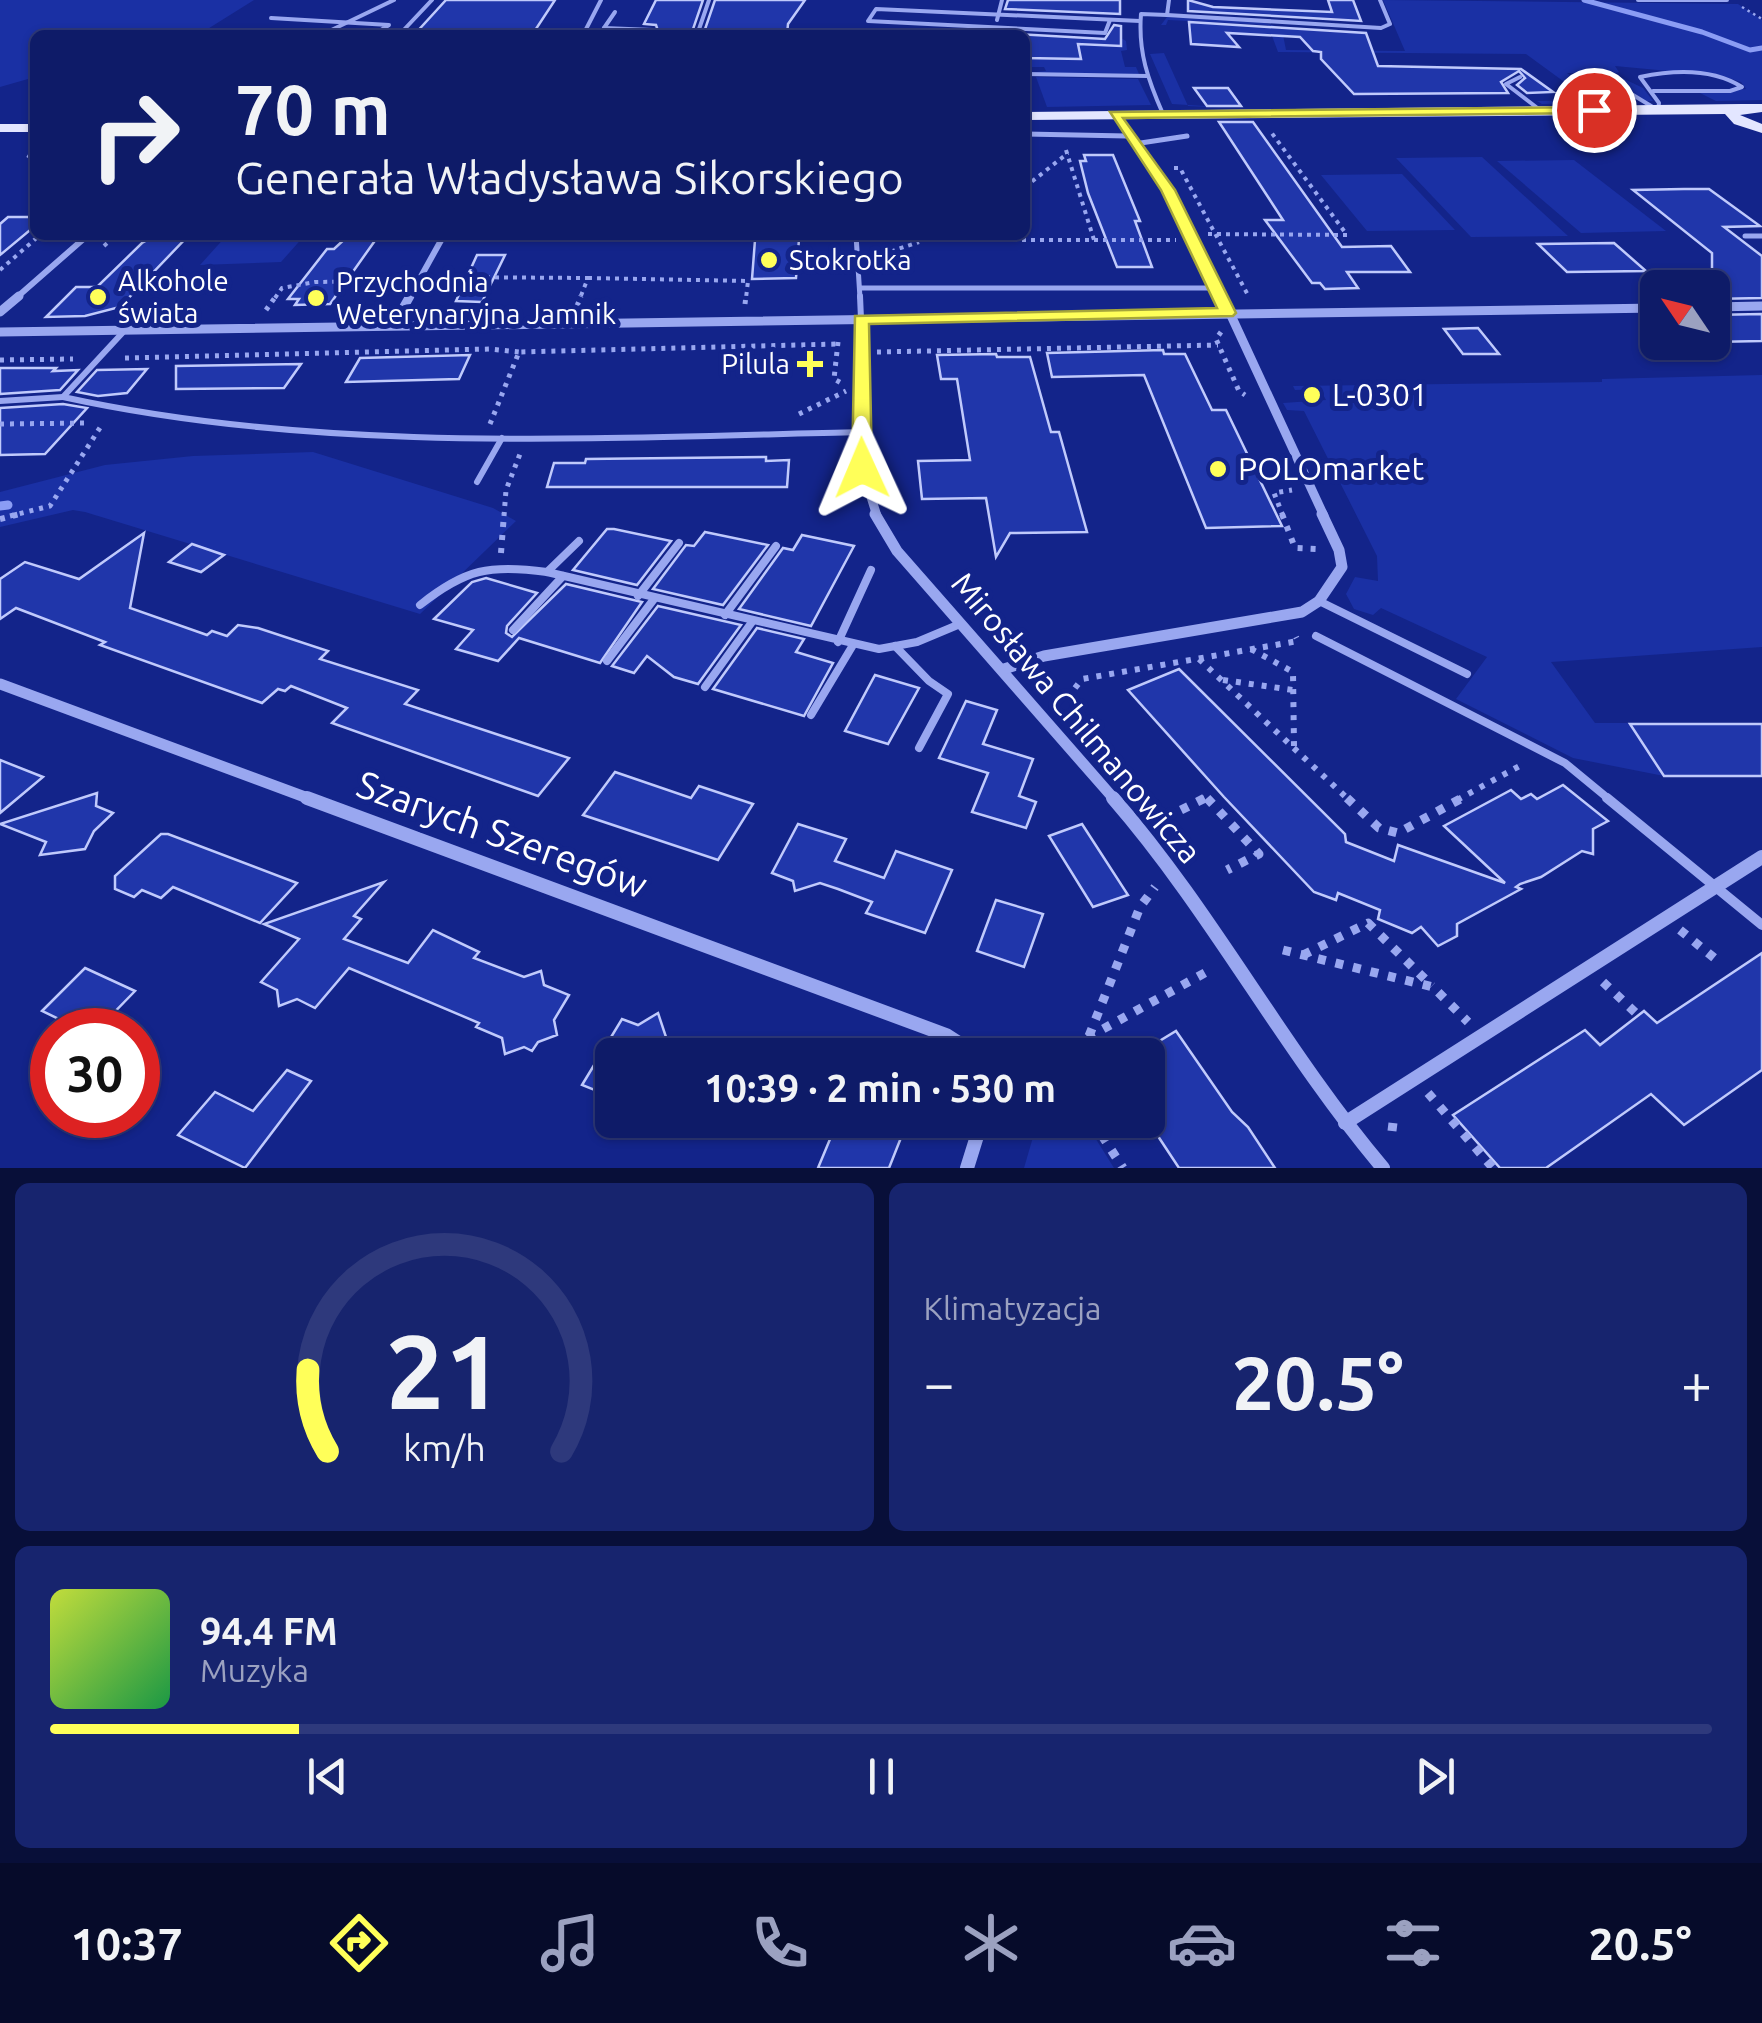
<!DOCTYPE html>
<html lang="pl">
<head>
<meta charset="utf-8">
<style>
  body { margin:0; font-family:Ubuntu,sans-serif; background:#17246e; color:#f1f3f6; height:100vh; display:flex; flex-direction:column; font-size:38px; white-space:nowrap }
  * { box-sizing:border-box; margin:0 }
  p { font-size:32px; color:#9ba1c0 }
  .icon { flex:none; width:55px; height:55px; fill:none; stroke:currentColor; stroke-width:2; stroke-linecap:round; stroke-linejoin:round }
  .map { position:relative; height:1168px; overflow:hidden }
  .panel { display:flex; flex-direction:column; gap:15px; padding:15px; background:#080f39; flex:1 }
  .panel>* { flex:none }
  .banner { position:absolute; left:30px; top:30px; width:1000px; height:210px; border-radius:15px; box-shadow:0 2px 8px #0004,0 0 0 2px #2e397c; background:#0e1b68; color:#f1f3f6; overflow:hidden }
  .needle { width:65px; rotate:305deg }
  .tools { position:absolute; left:1640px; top:270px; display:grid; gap:20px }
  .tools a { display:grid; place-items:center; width:90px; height:90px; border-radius:15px; background:#0e1b68; box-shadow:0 2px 8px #0004,0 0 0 2px #2e397c; font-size:50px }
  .speed { position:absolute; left:30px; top:1008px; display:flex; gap:20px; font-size:50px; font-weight:700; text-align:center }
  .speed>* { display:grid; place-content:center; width:130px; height:130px; border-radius:50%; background:#0e1b68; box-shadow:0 2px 8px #0004,0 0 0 2px #2e397c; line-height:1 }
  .speed .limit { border:15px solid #d22; background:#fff; color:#111 }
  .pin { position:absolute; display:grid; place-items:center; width:85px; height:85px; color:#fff; margin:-42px; border:5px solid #fff; border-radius:50%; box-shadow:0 2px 10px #0007 }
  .me { position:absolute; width:110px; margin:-55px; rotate:359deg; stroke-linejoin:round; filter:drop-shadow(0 0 8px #0008) }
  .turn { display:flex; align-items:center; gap:35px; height:210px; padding:0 40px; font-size:45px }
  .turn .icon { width:130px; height:130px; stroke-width:2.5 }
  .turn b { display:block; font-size:70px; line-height:85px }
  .big { font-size:75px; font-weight:700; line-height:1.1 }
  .panel .tile { flex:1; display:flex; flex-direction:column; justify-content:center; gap:15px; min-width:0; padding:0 35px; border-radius:15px; background:#17246e }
  .panel .dial { align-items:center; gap:0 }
  .dial svg { height:260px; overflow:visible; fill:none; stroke:#2e397c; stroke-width:7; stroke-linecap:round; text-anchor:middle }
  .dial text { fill:#f1f3f6; stroke:none }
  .song { display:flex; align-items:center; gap:30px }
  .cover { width:120px; height:120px; border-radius:15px; background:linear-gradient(135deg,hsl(70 70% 55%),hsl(140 70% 35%)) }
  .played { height:10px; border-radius:5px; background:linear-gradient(90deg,#ffff59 15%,#2e397c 15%) }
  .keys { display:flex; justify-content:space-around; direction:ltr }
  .heat { display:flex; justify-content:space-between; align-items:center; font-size:55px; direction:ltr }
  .panel .tiles { flex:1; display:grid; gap:15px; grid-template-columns:1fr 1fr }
  .tile:last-child { grid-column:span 2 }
  .trip { position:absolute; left:595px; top:1038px; width:570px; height:100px; border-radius:15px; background:#0e1b68; box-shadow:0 2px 8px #0004,0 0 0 2px #2e397c; font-weight:700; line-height:100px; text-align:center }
  .tabs { display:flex; height:160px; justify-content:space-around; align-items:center; background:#060b2a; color:#9ba1c0 }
  .tabs .icon { width:70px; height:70px }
  .tabs .on { color:#ffff59 }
  .tabs b { font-size:45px; color:#f1f3f6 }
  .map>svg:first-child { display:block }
  .green { fill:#1a30a4 }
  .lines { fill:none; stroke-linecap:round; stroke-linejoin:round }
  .stream-far1 { stroke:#8b9df4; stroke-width:5 }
  .stream { stroke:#8b9df4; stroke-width:9 }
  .building { fill:#2036aa; stroke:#c0cafc; stroke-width:2.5 }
  .path-far4 { stroke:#99a7f0; stroke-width:2.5; stroke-dasharray:2.5 4; stroke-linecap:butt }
  .path-far3 { stroke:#99a7f0; stroke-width:4; stroke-dasharray:4 5; stroke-linecap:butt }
  .path-far2 { stroke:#99a7f0; stroke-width:5; stroke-dasharray:4 6; stroke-linecap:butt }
  .path-far1 { stroke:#99a7f0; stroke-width:6; stroke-dasharray:5 8; stroke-linecap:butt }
  .path { stroke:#99a7f0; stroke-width:9; stroke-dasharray:8 10; stroke-linecap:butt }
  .lane-far4 { stroke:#99a7f0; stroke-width:4 }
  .lane-far3 { stroke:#99a7f0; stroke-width:5 }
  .lane-far2 { stroke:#99a7f0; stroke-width:6 }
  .lane-far1 { stroke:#99a7f0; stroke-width:8 }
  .lane { stroke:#99a7f0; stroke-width:10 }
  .street-far4 { stroke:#99a7f0; stroke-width:5 }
  .street-far3 { stroke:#99a7f0; stroke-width:6 }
  .street-far2 { stroke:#99a7f0; stroke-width:9 }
  .street-far1 { stroke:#99a7f0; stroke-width:11 }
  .street { stroke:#99a7f0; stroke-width:14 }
  .primary { fill:#e3e6ff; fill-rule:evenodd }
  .route { fill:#ffff59; stroke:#a6a63a; stroke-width:2.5 }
  .poi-dot { fill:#ffff59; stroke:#13248a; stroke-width:4 }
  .labels { text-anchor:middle; stroke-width:10; stroke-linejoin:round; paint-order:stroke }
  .far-poi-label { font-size:28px; fill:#fff; stroke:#13248a; text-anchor:start }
  .poi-label { font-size:32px; fill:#fff; stroke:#13248a; text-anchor:start }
  .street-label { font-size:32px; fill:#fff; stroke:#13248a }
  .near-street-label { font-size:38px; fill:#fff; stroke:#13248a }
</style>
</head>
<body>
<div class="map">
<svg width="1762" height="1168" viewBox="0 0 1762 1168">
  <rect width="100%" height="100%" fill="#13248a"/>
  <g class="green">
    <path d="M0,0H254L198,35H35V77L0,87Z"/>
    <path d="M1383,0L1738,4L1762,20V100L1716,101L1700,93L1746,89L1741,82L1722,76L1615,66L1619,72L1614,74L1643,88L1653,101H1645L1602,73H1567L1600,97H1626L1634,102L1542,104L1537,101L1589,100L1526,54L1278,52L1268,25L1168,20L1166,25H1161L1167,17L1260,22L1280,27L1276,28L1282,30L1286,50L1405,51Z"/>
    <path d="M1121,38L1126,41L1127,50L1121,51L1125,67H1136L1139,74L1027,73L1046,71L1044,67H1025V43L1040,39L1120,46Z"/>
    <path d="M1164,53L1188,106L1236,108L1172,104L1150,54Z"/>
    <path d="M1036,77L1138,79L1151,105L1047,107Z"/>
    <path d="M1482,157L1568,236L1471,237L1396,158Z"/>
    <path d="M1574,160L1666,231L1581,233L1497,161Z"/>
    <path d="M1402,174L1455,230L1367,231L1321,175Z"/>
    <path d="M227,235H305L281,262L200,265Z"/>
    <path d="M1762,375V647L1551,662L1595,723H1630L1664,776L1573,758L1456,699L1487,657L1381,608L1373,615L1354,609L1346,594L1355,577L1378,581L1377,556L1304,411L1287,410L1283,403L1326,400L1320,389L1295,390L1293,386L1602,382V379Z"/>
    <path d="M313,452L493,508L516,521L420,614L85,512L73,510L0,527V492L105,465L193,456Z"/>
    <path d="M1038,1120H1084L1114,1168H1024Z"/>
  </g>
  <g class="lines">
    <path class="stream-far1" d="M1584,0L1702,32L1750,50L1762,48"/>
    <path class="stream" d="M0,506L8,505"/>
  </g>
  <g class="building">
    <path d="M446,0H555L532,35H414Z"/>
    <path d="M656,0H703L691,35H685V31H658L656,25L644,24Z"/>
    <path d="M715,0H805L788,24L787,35H703Z"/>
    <path d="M1008,0H1120V14L1005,9Z"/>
    <path d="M1188,0L1213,7L1332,12L1328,0H1353L1361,21L1188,11Z"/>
    <path d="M1189,22L1366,33L1378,66L1521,69L1553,92L1527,93L1517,85L1525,78L1519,71L1501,82L1508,93L1354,94L1321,59V52L1313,51L1300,37L1227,33L1239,47L1191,44Z"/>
    <path d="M1114,25L1121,26V46L1078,44L1081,59L1025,58V35H982L983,32L1105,39Z"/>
    <path d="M1194,88H1228L1241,106H1207Z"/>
    <path d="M1219,122H1253L1342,247L1391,246L1410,272H1347L1358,288L1325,289L1320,283H1312L1265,220H1283Z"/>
    <path d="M1084,155H1113L1140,221H1135L1152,267H1117L1088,193L1080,161H1086Z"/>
    <path d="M1684,189H1709L1760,226L1724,227L1762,256V298L1712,299V253L1633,190Z"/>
    <path d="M8,217H35V226L0,255V224Z"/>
    <path d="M156,235H189L120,307L85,316L46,317L76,287H97L142,243Z"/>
    <path d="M349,235H379L330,304L295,305L299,299H288L327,249H334Z"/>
    <path d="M799,239L796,278L752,279L755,240Z"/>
    <path d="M1614,243L1646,271L1567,272L1538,244Z"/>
    <path d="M477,255H505L482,302L456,301Z"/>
    <path d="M1762,314V341L1712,342V315Z"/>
    <path d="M1478,328L1499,354H1463L1444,329Z"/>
    <path d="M1163,350L1164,354H1185L1212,410H1226L1282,526L1206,528L1144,375L1052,377L1047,353Z"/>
    <path d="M996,354L997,357H1030L1051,432H1059L1087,532L1010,533L996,557L986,498L922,499L918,461L970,460L957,379H941L937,355Z"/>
    <path d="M470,355L459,379L346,382L360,358Z"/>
    <path d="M301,364L284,388L176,389V366Z"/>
    <path d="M0,368H56L53,371L78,370L60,390L0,394Z"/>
    <path d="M147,369L127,393L98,396L77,392L97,370Z"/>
    <path d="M63,404L87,408L45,454L0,455V408Z"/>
    <path d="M766,457V461L789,460L787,487H547L554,463H585L586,459Z"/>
    <path d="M607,529H614L671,541L637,585L573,570Z"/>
    <path d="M705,532L768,545L723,605L653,589L686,545L694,546Z"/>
    <path d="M144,533L130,608L207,635L212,631L227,636L238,625L258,628L328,651L320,659L418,690L405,704L569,758L538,796L332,723L347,708L291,686L285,691L278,689L262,703L100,645L105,642L16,608L0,619V579L25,562L79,579Z"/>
    <path d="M802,535L854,546L811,626L739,609L783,548L793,550Z"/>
    <path d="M192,544L224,555L201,572L169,562Z"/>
    <path d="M486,578L537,593L507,626L506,633L512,637L566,584L642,602L600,663L519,638L498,661L456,649L473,630L434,619L472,582Z"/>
    <path d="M658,606L741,625L698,684L674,677L647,656L634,673L612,666Z"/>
    <path d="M757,628L804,639L796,652L833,663L804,716L713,689Z"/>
    <path d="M1179,669L1345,834L1346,842L1394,861L1398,845L1505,883L1444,826L1511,790L1521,799L1531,794L1537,799L1563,785L1608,821L1593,829V854L1582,851L1541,877L1520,884L1516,887L1521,889L1457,924V936L1438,946L1421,927L1412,933L1378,919L1380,910L1338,893L1336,900L1314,892L1224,797L1128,690Z"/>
    <path d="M875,675L919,688L888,744L845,731Z"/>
    <path d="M966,701L997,710L983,744L1033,759L1019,796L1036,802L1026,828L972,812L988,773L939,758Z"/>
    <path d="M1630,724H1762V776H1664Z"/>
    <path d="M0,760L43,777L0,813Z"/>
    <path d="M615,772L691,798L699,786L753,804L718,860L583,815Z"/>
    <path d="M97,793L96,806L113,813L94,831L85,849L40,855L46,842L0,824Z"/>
    <path d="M798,824L846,839L835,861L884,878L896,851L952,870L925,933L866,913L872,902L838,889L820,883L795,891L793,881L772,873Z"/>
    <path d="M1082,824L1128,895L1093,907L1049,836Z"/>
    <path d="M161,834H168L297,883L260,923L173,887L161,898L142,890L134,897L115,889V876Z"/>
    <path d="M384,882L354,916L361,919L344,939L408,963L433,930L479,952L474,958L524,977L541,971L544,985L569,995L554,1020L557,1035L538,1042L532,1051L524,1047L505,1054L502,1038L476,1027L479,1023L349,968L315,1008L297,999L279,1006L277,990L261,982L299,939L264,924Z"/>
    <path d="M996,900L1043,914L1024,967L977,951Z"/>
    <path d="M1762,953V1070L1684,1125L1651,1094L1546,1168H1500L1453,1115L1585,1030L1600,1045L1644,1011L1657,1023Z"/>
    <path d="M85,968L135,991L97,1030H82L42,1011Z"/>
    <path d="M658,1013L672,1055H612V1097L582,1085L622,1019L638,1025Z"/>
    <path d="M1176,1031L1232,1112L1248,1127L1275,1168H1179L1148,1121V1048Z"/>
    <path d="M287,1070L311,1081L245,1168L178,1135L215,1092L253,1111Z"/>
    <path d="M838,1120H908L889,1168H818Z"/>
  </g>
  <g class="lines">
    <path class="path-far4" d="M1742,7L1762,19"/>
    <g class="path-far3">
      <path d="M35,147L28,158L35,161"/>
      <path d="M1066,150L1094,240"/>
      <path d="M1174,168H1180L1249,297"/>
      <path d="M1025,187L1068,153"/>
      <path d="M1208,234L1347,235L1271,132"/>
      <path d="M869,240H1176"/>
      <path d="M104,246L116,235"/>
      <path d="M874,257L919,242"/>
      <path d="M0,270L40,235"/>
      <path d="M441,277L588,278L580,298"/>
      <path d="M588,278L748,281L746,298"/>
      <path d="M275,298L282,288L315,282L397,281"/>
    </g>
    <g class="path-far2">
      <path d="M745,304L746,296"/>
      <path d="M577,306L581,296"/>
      <path d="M266,310L276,296"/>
      <path d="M1221,332L1216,339L1239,391L1245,395"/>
      <path d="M838,342L834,379L843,384"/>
      <path d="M877,352L1218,345"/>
      <path d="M125,358L490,349L519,352"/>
      <path d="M0,360L73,359"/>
      <path d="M799,414L846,391"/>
      <path d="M0,424L89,423"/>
      <path d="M490,424L519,352L838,344"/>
      <path d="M10,516L50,506L103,423"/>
      <path d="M504,516L506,490L520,454"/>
      <path d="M1283,516L1274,493L1292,490"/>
    </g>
    <g class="path-far1">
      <path d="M1282,514L1295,548L1317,549"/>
      <path d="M0,519L20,514"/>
      <path d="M501,553L504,514"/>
      <path d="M1251,649L1293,672L1294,746"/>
      <path d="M1199,659L1349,800"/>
      <path d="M1223,680L1293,690"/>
      <path d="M1075,688L1082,679L1298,641L1296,637"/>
      <path d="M1200,800L1206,797L1209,800"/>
      <path d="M1457,800L1525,763"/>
    </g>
    <g class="path">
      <path d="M1207,798L1259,854L1227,870"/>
      <path d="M1347,798L1379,828L1398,833L1462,798"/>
      <path d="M1181,810L1205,798"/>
      <path d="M1680,930L1718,961"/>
      <path d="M1283,950L1433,987L1468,1022"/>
      <path d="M1303,955L1368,923L1432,986"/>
      <path d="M1603,982L1638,1015"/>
      <path d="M1089,1036L1140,907L1155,887"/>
      <path d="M1056,1055L1210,970"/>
      <path d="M1428,1093L1493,1168"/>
      <path d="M1092,1120L1123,1168"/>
      <path d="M1392,1131L1394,1114"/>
    </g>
    <g class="lane-far4">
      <path d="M1638,0H1727"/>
      <path d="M1167,15L1381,28L1390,24L1380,0"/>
      <path d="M271,18L389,25L373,35"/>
      <path d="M997,20L1002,0"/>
      <path d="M1110,20L1105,33L868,21L876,9L1140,21"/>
      <path d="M604,28L615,12"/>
      <path d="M284,35L291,30"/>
      <path d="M321,35L394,0"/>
      <path d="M399,35L432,0"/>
      <path d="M583,35L601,0"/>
      <path d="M600,35L604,28L653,30"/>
      <path d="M697,35L709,0"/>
      <path d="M1025,74L1147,76"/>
      <path d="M1520,77L1506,84L1540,110"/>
      <path d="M1579,79L1605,78L1656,109"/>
      <path d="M1653,91H1730L1742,87C1712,68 1673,70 1640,77L1659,103L1658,110"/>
      <path d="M1163,114C1148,80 1138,52 1141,14L1167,15L1169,0"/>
    </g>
    <g class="lane-far3">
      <path d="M1025,134L1127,136"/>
      <path d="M1134,144L1187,136"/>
      <path d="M856,235L860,298"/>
      <path d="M444,236L528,235"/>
      <path d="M1745,236H1762"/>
      <path d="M860,288H1218"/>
    </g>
    <g class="lane-far2">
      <path d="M860,296L861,319"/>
      <path d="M126,329L63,397C323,454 598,438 862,432"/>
      <path d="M0,401L63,397"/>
      <path d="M477,482L502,438"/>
    </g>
    <g class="lane-far1">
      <path d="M547,572L579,541"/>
      <path d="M638,596L679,543"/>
      <path d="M1319,601L1467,674"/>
      <path d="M420,605C465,569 490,564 547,572L879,649L917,642L960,624"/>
      <path d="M725,615L776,546"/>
      <path d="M513,630L563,576"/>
      <path d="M1316,636L1565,763L1610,800"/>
      <path d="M838,642L871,570"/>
      <path d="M895,646L929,681L948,694L919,748"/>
      <path d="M607,661L654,599"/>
      <path d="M705,687L752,622"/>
      <path d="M811,715L853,645"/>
    </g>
    <path class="lane" d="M1607,798L1762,925"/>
    <path class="street-far4" d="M1115,115L1126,130"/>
    <g class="street-far3">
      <path d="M1124,128L1168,190L1224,298"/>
      <path d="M16,298L88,235"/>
      <path d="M409,298L444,235"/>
    </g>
    <g class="street-far2">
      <path d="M1222,296L1324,516"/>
      <path d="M1712,307L1762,306"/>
      <path d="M0,312L19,296"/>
      <path d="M861,319L862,468L877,516"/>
      <path d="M394,324L410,296"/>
      <path d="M0,332L1658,308"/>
    </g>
    <g class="street-far1">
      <path d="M875,514L897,551L1115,800"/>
      <path d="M1004,669L1044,656L1302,612L1319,601L1342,567L1339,550L1322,514"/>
      <path d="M0,684L313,800"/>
    </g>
    <g class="street">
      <path d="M307,798L946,1035L977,1055"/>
      <path d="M1113,798C1213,913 1284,1051 1383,1168"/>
      <path d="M1345,1123L1762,857"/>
      <path d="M967,1168L982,1120"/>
    </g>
    <g class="primary">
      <path d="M1741,104H1762V112L1740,115L1762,124V133L1734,124L1725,114L1025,120V112Z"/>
      <rect x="0" y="124" width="35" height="8"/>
    </g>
  </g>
  <path class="route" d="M1594,107L1598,113L1123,118L1175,190L1236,313L1233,316L869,324L872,468L862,474L852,468L855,316L1217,308L1161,190L1110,112Z"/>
  <g class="poi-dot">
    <circle cx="769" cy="260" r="10"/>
    <circle cx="98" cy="297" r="10"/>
    <circle cx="316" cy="298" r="10"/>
    <path d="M805 349h10v10h10v10h-10v10h-10v-10h-10v-10h10z"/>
    <circle cx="1312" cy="395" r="10"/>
    <circle cx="1218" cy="469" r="10"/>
  </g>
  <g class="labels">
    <g class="far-poi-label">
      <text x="789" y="270">Stokrotka</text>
      <text x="118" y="291">Alkohole<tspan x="118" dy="32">świata</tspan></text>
      <text x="336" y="292">Przychodnia<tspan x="336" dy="32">Weterynaryjna Jamnik</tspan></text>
      <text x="790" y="374" text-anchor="end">Pilula</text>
    </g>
    <g class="poi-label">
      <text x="1332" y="406">L-0301</text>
      <text x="1238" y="480">POLOmarket</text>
    </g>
    <g class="street-label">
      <text transform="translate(1076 718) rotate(50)" y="11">Mirosława Chilmanowicza</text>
    </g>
    <g class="near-street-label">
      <text transform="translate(502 835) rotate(20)" y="13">Szarych Szeregów</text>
    </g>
  </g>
</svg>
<div class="tools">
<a><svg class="needle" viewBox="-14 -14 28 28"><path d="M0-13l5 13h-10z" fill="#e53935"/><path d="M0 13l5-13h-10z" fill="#9ba1c0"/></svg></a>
</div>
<div class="speed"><div class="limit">30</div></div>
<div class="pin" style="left:1594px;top:110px;background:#d93025"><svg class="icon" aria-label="arrive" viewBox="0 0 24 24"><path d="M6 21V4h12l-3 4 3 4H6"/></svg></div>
<svg class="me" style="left:862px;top:468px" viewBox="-20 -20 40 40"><path d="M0-17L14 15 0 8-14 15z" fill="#ffff59" stroke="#fff" stroke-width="4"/></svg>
<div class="trip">10:39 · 2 min · 530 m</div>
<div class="banner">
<div class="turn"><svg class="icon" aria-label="right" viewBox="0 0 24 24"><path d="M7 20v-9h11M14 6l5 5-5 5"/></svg><div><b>70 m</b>Generała Władysława Sikorskiego</div></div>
</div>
</div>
<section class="panel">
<div class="tiles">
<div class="tile dial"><svg viewBox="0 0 100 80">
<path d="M14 69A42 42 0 1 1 86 69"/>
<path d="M14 69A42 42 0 0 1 8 44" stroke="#ffff59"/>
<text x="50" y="56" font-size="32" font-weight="700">21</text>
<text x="50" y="72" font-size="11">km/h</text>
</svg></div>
<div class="tile"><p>Klimatyzacja</p>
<div class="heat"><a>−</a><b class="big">20.5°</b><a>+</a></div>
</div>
<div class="tile">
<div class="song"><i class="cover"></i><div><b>94.4 FM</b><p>Muzyka</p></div></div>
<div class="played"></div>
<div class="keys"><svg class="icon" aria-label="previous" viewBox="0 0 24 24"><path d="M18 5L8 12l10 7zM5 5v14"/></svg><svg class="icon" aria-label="pause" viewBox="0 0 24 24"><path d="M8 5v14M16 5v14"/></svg><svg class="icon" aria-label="next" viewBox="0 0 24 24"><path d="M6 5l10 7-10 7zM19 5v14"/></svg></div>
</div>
</div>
</section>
<nav class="tabs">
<b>10:37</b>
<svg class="icon on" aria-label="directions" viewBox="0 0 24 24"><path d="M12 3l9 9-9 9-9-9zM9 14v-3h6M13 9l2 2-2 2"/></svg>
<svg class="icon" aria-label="music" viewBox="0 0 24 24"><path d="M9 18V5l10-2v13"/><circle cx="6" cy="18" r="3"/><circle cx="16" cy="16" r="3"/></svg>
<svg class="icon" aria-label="phone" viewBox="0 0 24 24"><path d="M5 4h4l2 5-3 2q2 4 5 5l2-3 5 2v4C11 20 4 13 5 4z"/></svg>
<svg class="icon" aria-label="climate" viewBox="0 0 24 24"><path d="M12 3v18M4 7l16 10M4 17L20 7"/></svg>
<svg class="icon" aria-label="car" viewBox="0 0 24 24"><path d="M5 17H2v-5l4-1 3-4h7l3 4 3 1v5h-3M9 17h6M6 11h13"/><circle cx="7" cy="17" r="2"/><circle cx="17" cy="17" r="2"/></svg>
<svg class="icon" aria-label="filters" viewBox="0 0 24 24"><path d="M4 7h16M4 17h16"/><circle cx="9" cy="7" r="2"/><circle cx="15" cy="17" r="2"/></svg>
<b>20.5°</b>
</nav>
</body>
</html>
